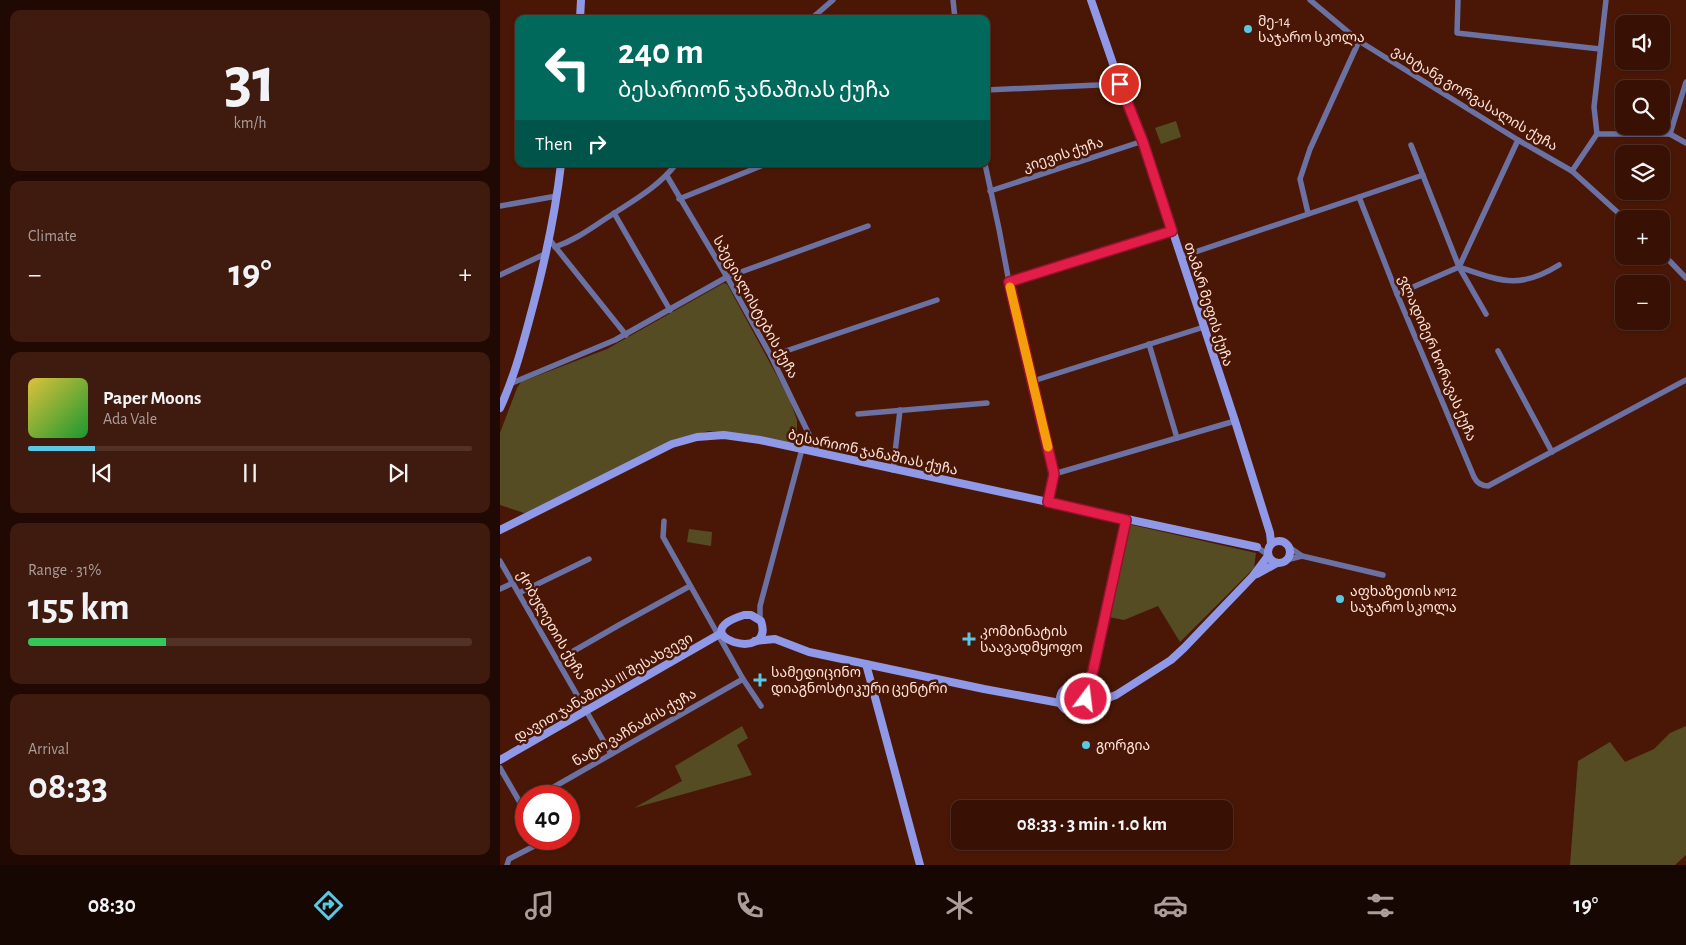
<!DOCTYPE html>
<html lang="en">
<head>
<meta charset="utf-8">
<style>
  body { margin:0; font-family:"Alegreya Sans","Noto Sans Georgian",sans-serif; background:#3f1a0e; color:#f1f3f6; height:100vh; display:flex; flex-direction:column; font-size:19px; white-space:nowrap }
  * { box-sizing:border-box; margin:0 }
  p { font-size:16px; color:#ab9d9a }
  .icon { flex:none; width:28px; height:28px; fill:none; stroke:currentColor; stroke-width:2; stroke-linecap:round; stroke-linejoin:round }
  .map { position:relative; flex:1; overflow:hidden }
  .side { display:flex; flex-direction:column; gap:10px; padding:10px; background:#1f0902; width:500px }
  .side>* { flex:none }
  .hud { position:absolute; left:15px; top:15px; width:475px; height:152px; border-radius:10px; box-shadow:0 1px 4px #0004,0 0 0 1px #523126; background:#00695c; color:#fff; overflow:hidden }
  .controls { position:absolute; left:1115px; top:15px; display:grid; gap:10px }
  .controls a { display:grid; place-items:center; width:55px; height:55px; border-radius:10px; background:#381104; box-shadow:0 1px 4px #0004,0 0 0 1px #523126; font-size:25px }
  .speed { position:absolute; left:15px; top:785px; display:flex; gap:10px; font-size:25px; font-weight:700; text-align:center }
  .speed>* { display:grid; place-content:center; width:65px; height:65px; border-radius:50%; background:#381104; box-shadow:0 1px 4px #0004,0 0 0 1px #523126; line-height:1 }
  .speed .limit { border:8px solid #d22; background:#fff; color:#111 }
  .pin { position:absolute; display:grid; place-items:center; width:42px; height:42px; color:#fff; margin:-21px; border:2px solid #fff; border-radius:50%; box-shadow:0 1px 5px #0007 }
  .me { position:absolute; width:55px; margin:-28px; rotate:15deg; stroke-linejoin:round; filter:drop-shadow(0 0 4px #0008) }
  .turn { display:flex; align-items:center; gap:18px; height:105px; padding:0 20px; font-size:22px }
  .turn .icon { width:65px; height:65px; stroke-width:2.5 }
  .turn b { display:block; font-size:35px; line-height:42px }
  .then { display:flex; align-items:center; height:48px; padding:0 20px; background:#0003; gap:10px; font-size:19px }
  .big { font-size:38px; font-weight:700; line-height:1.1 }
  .side .widget { flex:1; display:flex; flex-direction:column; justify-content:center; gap:8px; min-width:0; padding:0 18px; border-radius:10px; background:#3f1a0e }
  .side .dial { align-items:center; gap:0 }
  .dial b { font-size:65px; line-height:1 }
  .song { display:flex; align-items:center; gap:15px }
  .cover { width:60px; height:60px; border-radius:8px; background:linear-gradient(135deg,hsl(50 70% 55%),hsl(130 70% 35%)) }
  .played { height:5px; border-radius:2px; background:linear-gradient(90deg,#5ac8e5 15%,#523126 15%) }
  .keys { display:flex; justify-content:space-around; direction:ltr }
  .heat { display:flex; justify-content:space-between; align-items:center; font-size:28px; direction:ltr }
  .charge { height:8px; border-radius:4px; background:linear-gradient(90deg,#34c759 31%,#523126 0) }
  .trip { position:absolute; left:451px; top:800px; width:282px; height:50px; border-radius:10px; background:#381104; box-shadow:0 1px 4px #0004,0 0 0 1px #523126; font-weight:700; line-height:50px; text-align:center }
  .dock { display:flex; height:80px; justify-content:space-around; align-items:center; background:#160702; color:#ab9d9a }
  .dock .icon { width:35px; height:35px }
  .dock .selected { color:#5ac8e5 }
  .dock b { font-size:22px; color:#f1f3f6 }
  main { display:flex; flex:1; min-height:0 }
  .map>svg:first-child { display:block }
  .green { fill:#554c23 }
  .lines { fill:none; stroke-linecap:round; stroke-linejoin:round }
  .street { stroke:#6b71a2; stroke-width:5.5 }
  .secondary { stroke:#9099e8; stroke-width:8 }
  .route-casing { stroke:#92132f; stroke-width:12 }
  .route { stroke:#e11d48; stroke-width:9 }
  .slow { stroke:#f59e0b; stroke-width:9 }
  .poi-dot { fill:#5ac8e5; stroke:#4a1706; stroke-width:2 }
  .labels { text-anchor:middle; stroke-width:5; stroke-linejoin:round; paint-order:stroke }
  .poi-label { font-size:14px; fill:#fee2d9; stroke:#4a1706; text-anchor:start }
  .street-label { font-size:14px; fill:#fee2d9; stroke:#4a1706 }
</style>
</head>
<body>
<main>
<section class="side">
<div class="widget dial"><b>31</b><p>km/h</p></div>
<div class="widget"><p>Climate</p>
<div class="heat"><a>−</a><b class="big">19°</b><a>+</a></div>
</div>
<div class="widget">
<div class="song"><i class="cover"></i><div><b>Paper Moons</b><p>Ada Vale</p></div></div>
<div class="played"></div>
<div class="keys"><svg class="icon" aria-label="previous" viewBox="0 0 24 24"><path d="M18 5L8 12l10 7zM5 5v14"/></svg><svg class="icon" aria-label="pause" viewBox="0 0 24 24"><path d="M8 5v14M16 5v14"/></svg><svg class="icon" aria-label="next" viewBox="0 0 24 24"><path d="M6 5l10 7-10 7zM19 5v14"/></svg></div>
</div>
<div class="widget"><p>Range · 31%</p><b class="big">155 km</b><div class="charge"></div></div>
<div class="widget"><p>Arrival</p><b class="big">08:33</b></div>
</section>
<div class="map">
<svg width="1186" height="865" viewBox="0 0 1186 865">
  <rect width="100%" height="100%" fill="#4a1706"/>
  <g class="green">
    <path d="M676,121L681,137L661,144L655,128Z"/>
    <path d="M224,283L227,284L289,398L297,420V438L294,442H282L239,434L209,431L175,439L30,512L24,513L0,505V433L17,388L21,382L107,349Z"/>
    <path d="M628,524L756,553L754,568L680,642L658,606L624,620L609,617Z"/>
    <path d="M189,529L212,532L211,546L187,542Z"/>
    <path d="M242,726L248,738L237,745L252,775L134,808L182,781L175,766Z"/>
    <path d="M1186,726V855L1175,865H1070L1078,761L1110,742L1125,762L1154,749L1170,733Z"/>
  </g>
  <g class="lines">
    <g class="street">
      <path d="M453,0L455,19"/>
      <path d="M810,0L859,41L1018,140L1072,171L1125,219"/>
      <path d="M958,0L957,33L1100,49"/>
      <path d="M311,19L333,0"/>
      <path d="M486,90L620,84"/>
      <path d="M1097,134L1094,107L1106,0"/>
      <path d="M1170,134L1186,143"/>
      <path d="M911,145L959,267L986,314"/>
      <path d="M485,164L499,229L509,282L554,474L548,502"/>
      <path d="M1072,171L1097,134H1170L1186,82"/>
      <path d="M167,176L227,277L271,356L318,453"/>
      <path d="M490,191L643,141"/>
      <path d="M859,197L923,175"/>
      <path d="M179,199L261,166"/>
      <path d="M0,206L57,196"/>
      <path d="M114,213L170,310"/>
      <path d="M808,213L800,179L810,149L859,41"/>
      <path d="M49,239L126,335"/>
      <path d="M55,247C78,239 92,227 113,214C136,199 159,186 176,164"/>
      <path d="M1161,252L1186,278"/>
      <path d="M680,257L859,197L897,294L974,477C977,483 981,486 988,486L1186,380"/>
      <path d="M959,267L1018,140"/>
      <path d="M959,267C1001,281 1019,290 1059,265"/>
      <path d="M0,275L45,254"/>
      <path d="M509,282L672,231"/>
      <path d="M897,294L959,267"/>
      <path d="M649,344L677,438"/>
      <path d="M998,351L1052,452"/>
      <path d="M271,356L437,300"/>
      <path d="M533,381L704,327"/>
      <path d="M12,383L115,340L227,277L368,226"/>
      <path d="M358,414L487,403"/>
      <path d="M393,470L400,410"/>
      <path d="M554,474L735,421"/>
      <path d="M164,521L163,537L243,679L261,706"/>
      <path d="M757,547L768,555"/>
      <path d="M789,547L802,556L883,575"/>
      <path d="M786,560L802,556"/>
      <path d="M0,561L111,754"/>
      <path d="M0,589L13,583"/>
      <path d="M19,593L89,559"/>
      <path d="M260,620V606L302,449"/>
      <path d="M58,660L119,625L190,586"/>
      <path d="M582,691L589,682L593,671L626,519"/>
      <path d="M0,768L26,813"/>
      <path d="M38,796L243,679"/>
      <path d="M7,865L9,859L42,842L40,839"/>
    </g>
    <g class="secondary">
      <path d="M591,0L620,84L643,141L735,421L770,533L771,543"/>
      <path d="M80,19L81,0"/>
      <path d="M0,408C13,380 21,351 29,321C43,270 55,217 61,164"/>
      <path d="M0,530L172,444L197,437L224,435L260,440L757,547"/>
      <circle cx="779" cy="552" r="11"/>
      <path d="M757,574L777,563"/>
      <path d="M244,615H251L261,621C276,665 179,635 244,615Z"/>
      <path d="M255,641L275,639L309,652L484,689L560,703"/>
      <path d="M366,664L420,865"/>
      <circle cx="573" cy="699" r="13"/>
      <path d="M585,703L597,702L616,695L671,660L684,648L753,576L768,556"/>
      <path d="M0,760L218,635"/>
    </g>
  </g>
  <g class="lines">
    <g class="route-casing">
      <path id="route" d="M586,699L582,691L589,682L593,671L626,520L548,502L554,474L509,282L672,231L643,142L620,84"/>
    </g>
    <use href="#route" class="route"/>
    <path class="slow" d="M510,287L548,447"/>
  </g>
  <g class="poi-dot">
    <circle cx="748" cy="29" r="5"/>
    <circle cx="840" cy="599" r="5"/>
    <path d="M466.5 631.5h5v5h5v5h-5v5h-5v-5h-5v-5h5z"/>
    <path d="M257.5 672.5h5v5h5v5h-5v5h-5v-5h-5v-5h5z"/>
    <circle cx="586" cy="745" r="5"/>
  </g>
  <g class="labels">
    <g class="poi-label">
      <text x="758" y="26">მე-14<tspan x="758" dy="16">საჯარო სკოლა</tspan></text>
      <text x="850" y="596">აფხაზეთის №12<tspan x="850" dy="16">საჯარო სკოლა</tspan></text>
      <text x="480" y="636">კომბინატის<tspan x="480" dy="16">საავადმყოფო</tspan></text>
      <text x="271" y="677">სამედიცინო<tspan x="271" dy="16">დიაგნოსტიკური ცენტრი</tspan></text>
      <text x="596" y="750">გორგია</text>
    </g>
    <g class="street-label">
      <text transform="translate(975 98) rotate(31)" y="5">ვახტანგ გორგასალის ქუჩა</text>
      <text transform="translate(563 154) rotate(-18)" y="5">კიევის ქუჩა</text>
      <text transform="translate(709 304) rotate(72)" y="5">თამარ მეფის ქუჩა</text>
      <text transform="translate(256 307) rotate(61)" y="5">სპეციალისტების ქუჩა</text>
      <text transform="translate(938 358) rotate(67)" y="5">ვლადიმერ ხორავას ქუჩა</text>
      <text transform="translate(373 452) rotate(12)" y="5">ბესარიონ ჯანაშიას ქუჩა</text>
      <text transform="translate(52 625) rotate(60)" y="5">ქობულეთის ქუჩა</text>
      <text transform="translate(103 687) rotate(-30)" y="5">დავით ჯანაშიას III შესახვევი</text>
      <text transform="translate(134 727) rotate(-30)" y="5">ნატო ვაჩნაძის ქუჩა</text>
    </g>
  </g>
</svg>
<div class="controls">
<a><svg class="icon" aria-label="sound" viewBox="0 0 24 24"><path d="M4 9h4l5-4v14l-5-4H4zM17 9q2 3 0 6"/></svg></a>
<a><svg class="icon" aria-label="search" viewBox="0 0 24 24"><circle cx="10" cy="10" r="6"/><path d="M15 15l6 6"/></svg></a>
<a><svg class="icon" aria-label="layers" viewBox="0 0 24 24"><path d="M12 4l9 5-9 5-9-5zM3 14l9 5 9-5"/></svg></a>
<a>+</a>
<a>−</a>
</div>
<div class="speed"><div class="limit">40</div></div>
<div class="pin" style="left:620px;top:84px;background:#d93025"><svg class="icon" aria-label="arrive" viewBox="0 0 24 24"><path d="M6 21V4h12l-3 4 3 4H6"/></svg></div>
<svg class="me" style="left:586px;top:699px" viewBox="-20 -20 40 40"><circle r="17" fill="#e11d48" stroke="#fff" stroke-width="3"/><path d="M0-11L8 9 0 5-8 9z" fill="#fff"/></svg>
<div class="trip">08:33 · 3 min · 1.0 km</div>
<div class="hud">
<div class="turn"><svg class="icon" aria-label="left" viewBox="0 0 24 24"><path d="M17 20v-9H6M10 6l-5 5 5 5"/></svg><div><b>240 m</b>ბესარიონ ჯანაშიას ქუჩა</div></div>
<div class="then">Then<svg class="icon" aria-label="right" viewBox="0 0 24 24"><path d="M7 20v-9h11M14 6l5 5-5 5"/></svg></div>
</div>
</div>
</main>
<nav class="dock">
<b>08:30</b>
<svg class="icon selected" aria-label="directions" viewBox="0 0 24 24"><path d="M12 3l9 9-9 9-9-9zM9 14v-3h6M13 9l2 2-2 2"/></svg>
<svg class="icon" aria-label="music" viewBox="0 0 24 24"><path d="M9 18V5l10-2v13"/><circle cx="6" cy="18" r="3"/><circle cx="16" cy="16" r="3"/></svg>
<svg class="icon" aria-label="phone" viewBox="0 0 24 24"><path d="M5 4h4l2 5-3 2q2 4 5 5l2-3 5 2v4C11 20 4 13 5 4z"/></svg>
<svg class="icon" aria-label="climate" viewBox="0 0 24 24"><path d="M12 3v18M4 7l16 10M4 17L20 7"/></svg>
<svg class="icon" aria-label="car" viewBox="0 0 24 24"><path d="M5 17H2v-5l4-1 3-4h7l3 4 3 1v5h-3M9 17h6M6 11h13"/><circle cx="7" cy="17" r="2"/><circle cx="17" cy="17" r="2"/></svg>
<svg class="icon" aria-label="filters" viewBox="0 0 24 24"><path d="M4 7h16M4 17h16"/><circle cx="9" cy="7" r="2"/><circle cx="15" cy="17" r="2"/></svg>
<b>19°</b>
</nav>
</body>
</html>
